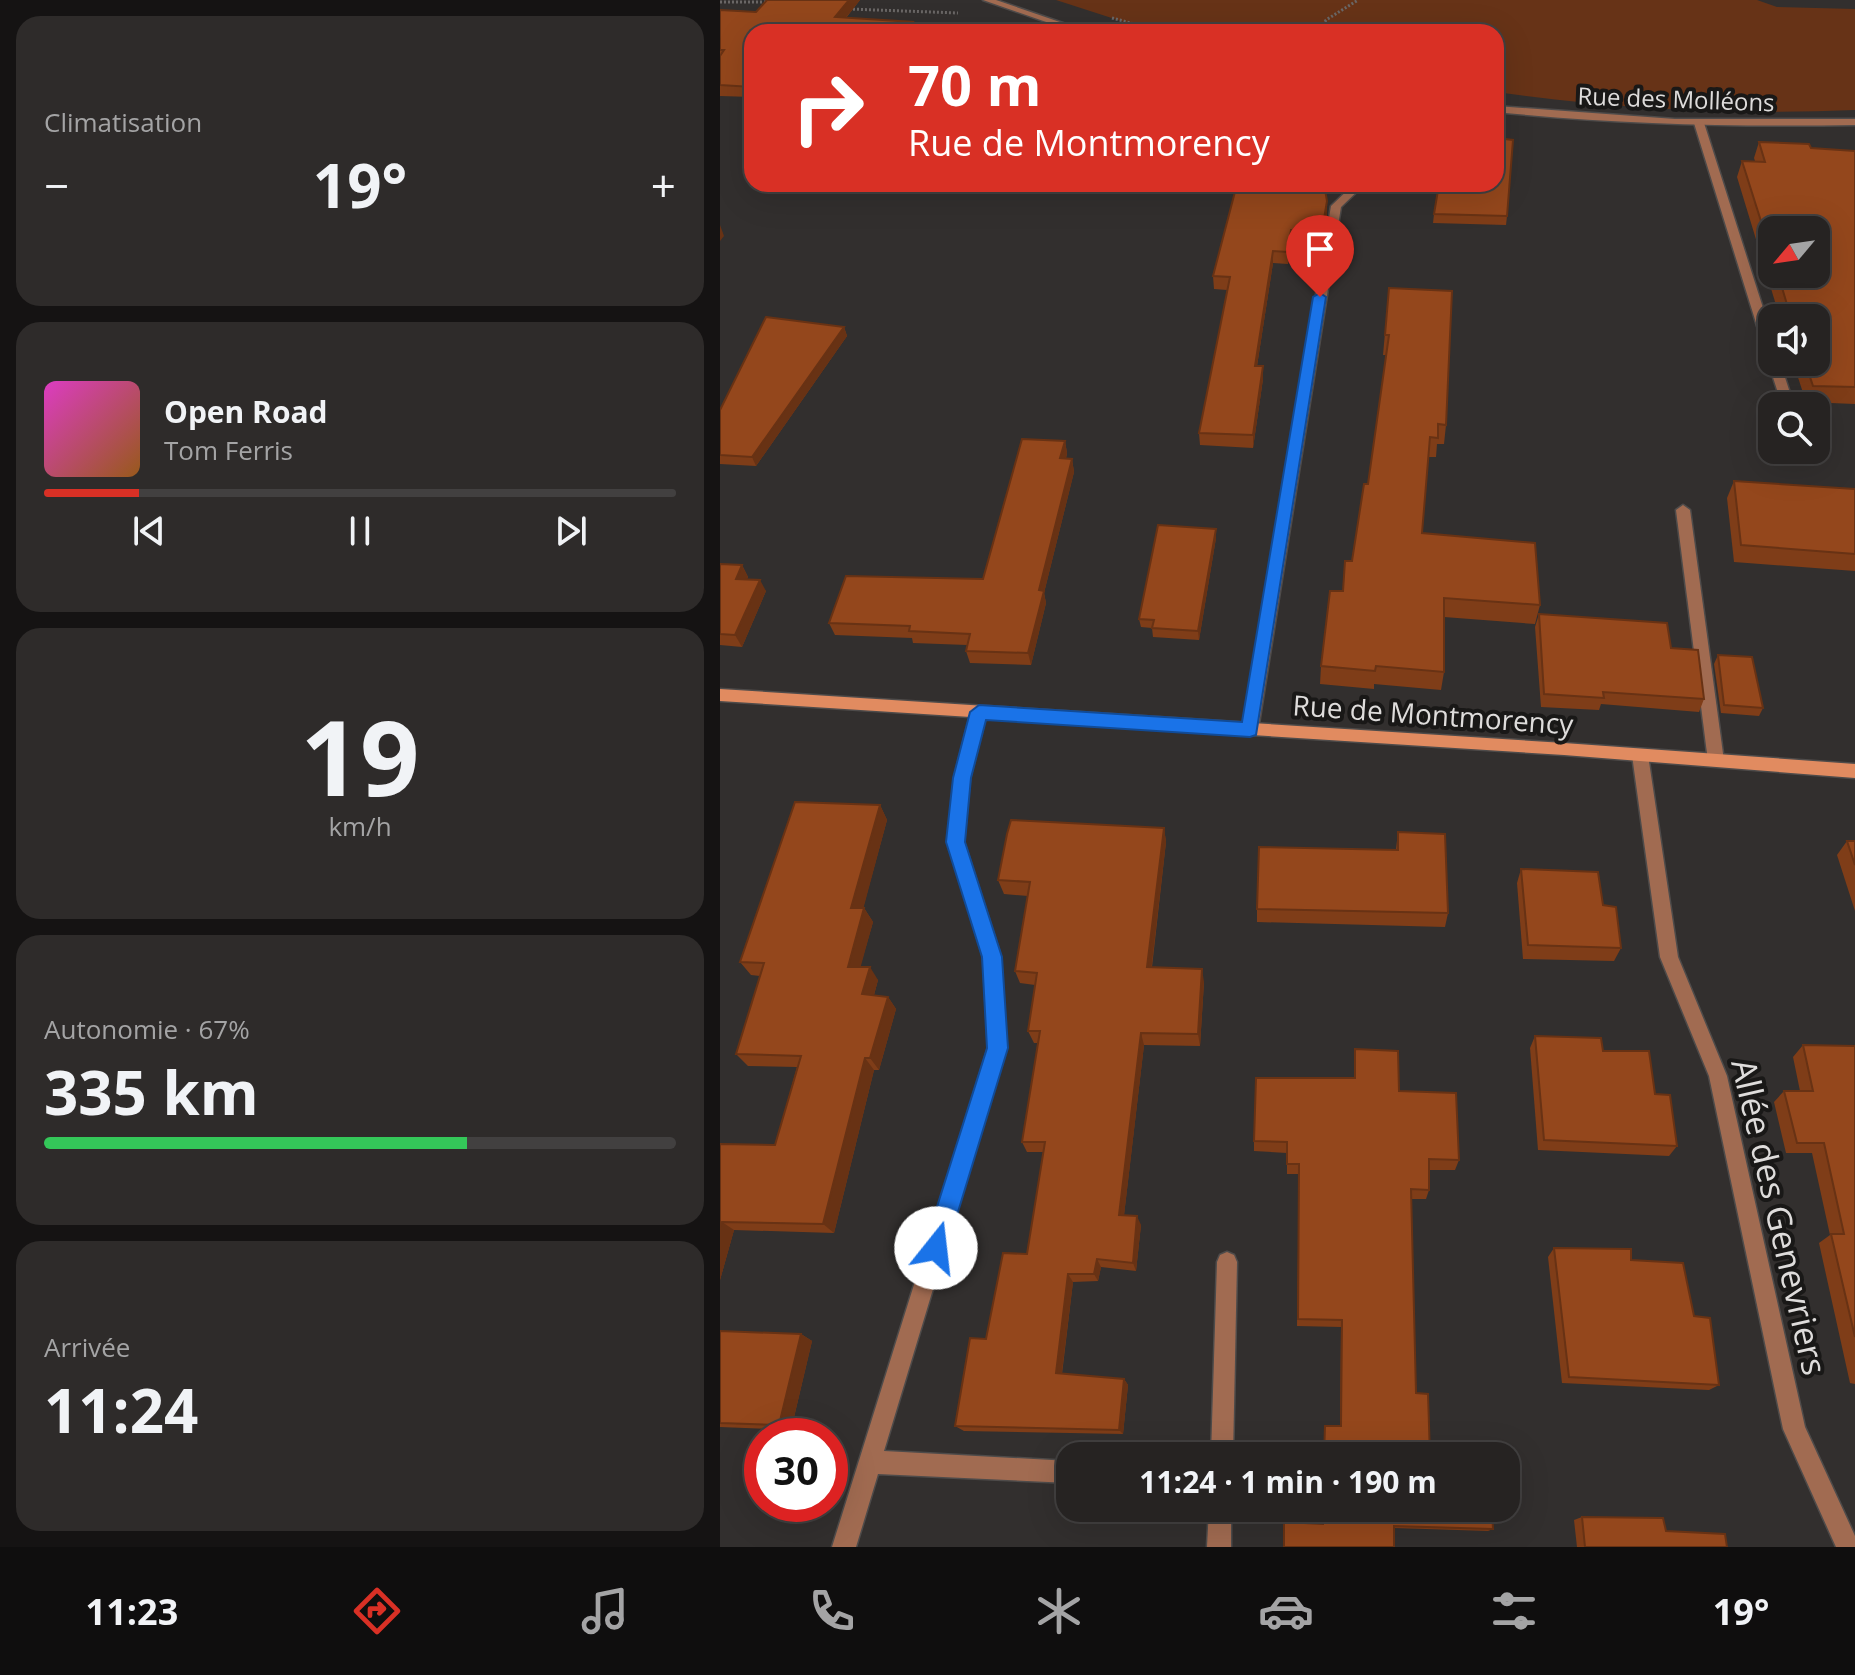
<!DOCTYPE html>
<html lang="fr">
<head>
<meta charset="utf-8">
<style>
  body { margin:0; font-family:"Open Sans",sans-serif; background:#2e2b2a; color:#f1f3f6; height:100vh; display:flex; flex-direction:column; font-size:30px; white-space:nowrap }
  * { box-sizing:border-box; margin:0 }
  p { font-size:26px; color:#a4a4a5 }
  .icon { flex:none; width:44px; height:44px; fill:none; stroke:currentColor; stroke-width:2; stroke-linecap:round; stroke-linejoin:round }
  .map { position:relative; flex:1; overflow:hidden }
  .drawer { display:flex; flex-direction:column; gap:16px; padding:16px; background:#151313; width:720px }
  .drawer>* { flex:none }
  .top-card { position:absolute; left:24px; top:24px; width:760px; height:168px; border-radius:24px; box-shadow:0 8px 32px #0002,0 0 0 2px #424040; background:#d93025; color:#fff; overflow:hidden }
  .needle { width:52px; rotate:241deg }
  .tools { position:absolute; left:1038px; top:216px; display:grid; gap:16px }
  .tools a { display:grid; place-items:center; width:72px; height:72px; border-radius:16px; background:#262322; box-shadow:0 8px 32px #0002,0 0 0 2px #424040; font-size:40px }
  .speed { position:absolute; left:24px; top:1418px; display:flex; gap:16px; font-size:40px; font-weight:700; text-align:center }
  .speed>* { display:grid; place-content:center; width:104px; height:104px; border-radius:50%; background:#262322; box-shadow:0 8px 32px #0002,0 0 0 2px #424040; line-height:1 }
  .speed .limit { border:12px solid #d22; background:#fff; color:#111 }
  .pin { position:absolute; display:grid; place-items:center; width:68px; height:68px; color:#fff; margin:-82px -34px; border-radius:50% 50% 50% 0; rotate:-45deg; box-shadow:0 0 8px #0007 }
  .pin .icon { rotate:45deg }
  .me { position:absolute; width:88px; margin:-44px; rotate:16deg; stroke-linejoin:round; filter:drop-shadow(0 0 6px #0008) }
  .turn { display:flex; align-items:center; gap:28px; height:168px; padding:0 32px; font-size:36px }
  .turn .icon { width:104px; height:104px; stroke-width:2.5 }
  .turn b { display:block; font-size:56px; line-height:68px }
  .big { font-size:60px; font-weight:700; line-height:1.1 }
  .drawer .tile { flex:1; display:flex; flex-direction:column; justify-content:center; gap:12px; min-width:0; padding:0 28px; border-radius:24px; background:#2e2b2a }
  .drawer .dial { align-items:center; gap:0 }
  .dial b { font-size:104px; line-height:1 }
  .song { display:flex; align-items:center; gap:24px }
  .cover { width:96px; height:96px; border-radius:12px; background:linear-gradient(135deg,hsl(310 70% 55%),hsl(30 70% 35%)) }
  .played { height:8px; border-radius:4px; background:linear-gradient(90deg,#d93025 15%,#424040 15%) }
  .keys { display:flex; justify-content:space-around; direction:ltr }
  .heat { display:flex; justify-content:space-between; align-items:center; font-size:44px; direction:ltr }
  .charge { height:12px; border-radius:6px; background:linear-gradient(90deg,#34c759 67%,#424040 0) }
  .trip { position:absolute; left:336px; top:1442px; width:464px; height:80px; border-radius:24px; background:#262322; box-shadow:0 8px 32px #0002,0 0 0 2px #424040; font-weight:700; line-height:80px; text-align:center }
  .menu { display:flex; height:128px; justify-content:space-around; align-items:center; background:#0f0e0e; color:#a4a4a5 }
  .menu .icon { width:56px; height:56px }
  .menu .selected { color:#d93025 }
  .menu b { font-size:36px; color:#f1f3f6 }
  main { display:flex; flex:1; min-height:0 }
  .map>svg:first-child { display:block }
  .green { fill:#673317 }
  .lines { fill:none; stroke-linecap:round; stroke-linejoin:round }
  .lane-casing { stroke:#4e4b4a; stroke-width:3 }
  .street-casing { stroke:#4e4b4a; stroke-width:3 }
  .secondary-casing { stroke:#4e4b4a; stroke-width:3 }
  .path { stroke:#6a6766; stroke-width:3; stroke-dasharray:2 2; stroke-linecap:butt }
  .lane { fill:#a16b51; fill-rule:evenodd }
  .street { fill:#a16b51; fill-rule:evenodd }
  .secondary { fill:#e18b60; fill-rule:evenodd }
  .wall { fill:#7f3d18; fill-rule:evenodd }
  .shaded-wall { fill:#683214 }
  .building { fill:#94471c; stroke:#683214; stroke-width:2 }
  .route { fill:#1a73e8; stroke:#114b97; stroke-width:2 }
  .labels { text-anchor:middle; stroke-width:8; stroke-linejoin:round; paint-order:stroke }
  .far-street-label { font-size:24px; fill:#dedcdb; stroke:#191817 }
  .street-label { font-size:28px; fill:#dedcdb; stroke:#191817 }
  .near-street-label { font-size:34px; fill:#dedcdb; stroke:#191817 }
</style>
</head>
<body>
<main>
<section class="drawer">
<div class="tile"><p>Climatisation</p>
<div class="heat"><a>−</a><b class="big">19°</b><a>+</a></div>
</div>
<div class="tile">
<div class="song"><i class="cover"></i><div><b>Open Road</b><p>Tom Ferris</p></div></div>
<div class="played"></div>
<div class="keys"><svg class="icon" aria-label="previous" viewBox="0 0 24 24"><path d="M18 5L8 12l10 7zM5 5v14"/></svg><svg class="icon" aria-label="pause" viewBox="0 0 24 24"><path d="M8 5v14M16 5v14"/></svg><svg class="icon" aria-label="next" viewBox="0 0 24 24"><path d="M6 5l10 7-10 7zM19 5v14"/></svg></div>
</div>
<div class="tile dial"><b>19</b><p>km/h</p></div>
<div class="tile"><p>Autonomie · 67%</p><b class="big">335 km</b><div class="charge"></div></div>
<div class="tile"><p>Arrivée</p><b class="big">11:24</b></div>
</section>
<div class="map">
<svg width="1135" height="1547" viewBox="0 0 1135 1547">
  <rect width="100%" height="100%" fill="#322f2e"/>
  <path class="green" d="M336,0H1037L1057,7L1135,9V110C1015,115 895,109 776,92V32H435Z"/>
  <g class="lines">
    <g class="lane-casing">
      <g id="lane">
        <path d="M979,120L984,123L1052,336V362H1060L1072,399L1070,402H1062L1060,399L1048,362L1052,359L1046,355L974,123Z"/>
        <path d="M963,505L970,510L1004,761L1002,766H990L988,761L956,510Z"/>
      </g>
    </g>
    <g class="street-casing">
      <g id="street">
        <path d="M263,0H276L369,32H355Z"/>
        <path d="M776,106L955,119H1135V125C1015,127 896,124 776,112Z"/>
        <path d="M634,184H645L621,207L538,730L536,734H524L522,730L611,206Z"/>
        <path d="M259,706L267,712L250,778L244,842L281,957L286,1048L164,1451L350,1461V1483L158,1474L136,1547H112L268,1048L263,957L228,842L234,778L251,712Z"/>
        <path d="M920,749L926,750L928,755L958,957L1007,1076L1085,1427L1135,1536V1547H1116L1063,1429L989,1076L940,957L912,755L914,750Z"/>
        <path d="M507,1252L514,1255L517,1262L513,1456H491L497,1262L500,1255Z"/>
        <path d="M489,1508H511V1547H487Z"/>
      </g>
    </g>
    <g class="secondary-casing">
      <path id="secondary" d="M0,689L844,743L1135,764V778L844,755L0,701Z"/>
    </g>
    <g class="path">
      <path d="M0,2H51"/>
      <path d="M129,9L238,13"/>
      <path d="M392,18L445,32"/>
      <path d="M599,32L606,20L638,0"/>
    </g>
    <use href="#lane" class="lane"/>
    <use href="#street" class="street"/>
    <use href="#secondary" class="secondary"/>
  </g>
  <g class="wall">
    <path d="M47,0H140L126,18L193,22L195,32H32V97L0,96V10L36,12Z"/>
    <path d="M776,138L787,216L786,225L713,223L714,214Z"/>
    <path d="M1039,142L1091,148L1135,151V404L1086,402L1073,362H1096V318H1060L1017,177L1022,161H1035L1034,158ZM1052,230L1096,274H1052Z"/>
    <path d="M517,184L607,213L602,244L571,243L568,264L553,263L537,366L543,379L533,448L480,445L479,433L507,290L494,289L493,276Z"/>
    <path d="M669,288L726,425L724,444H717L716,457H708L702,533L820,605L815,624L724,617V672L721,690L654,684V689L600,684L601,666L632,561L648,484L666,355H663Z"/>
    <path d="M124,327L127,336L36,466L0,464V410Z"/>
    <path d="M345,441L347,453L346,459H352L354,472L324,593L326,603L311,665L250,663L246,651L247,645L193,643L192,638L115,635L109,623L263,579Z"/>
    <path d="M1014,481L1135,489V571L1014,562L1007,498Z"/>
    <path d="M496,529V538L479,640L433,637L432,628L421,627L419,619Z"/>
    <path d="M0,564L22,565L28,577L27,579L46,591L22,647L0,645Z"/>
    <path d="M819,614L951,648L984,699L979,712L881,704L879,710L821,707L815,627Z"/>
    <path d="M998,655L1043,708L1039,716L1001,713L994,664Z"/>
    <path d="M160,805L167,820L143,908H144L153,922L140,967L158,980L154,995L168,997L176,1009L159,1070H154L114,1233L14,1230L0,1280V1144L55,1145L77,1067L28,1066L16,1054L40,976L31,975L20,962Z"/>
    <path d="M444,828L446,842L432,967L484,982L480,1046L424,1045L404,1215L421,1225L416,1271L381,1267L378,1281L353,1282L342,1374L404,1379L408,1385L403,1434L244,1431L235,1426L266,1339L307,1254L324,1152H307L302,1142L318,1043H314L308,1031L315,985L300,983L295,971L308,896L284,894L278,880Z"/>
    <path d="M678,832L728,913L725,927L537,922V909L676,849Z"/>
    <path d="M1127,841H1135V911L1117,855Z"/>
    <path d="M801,869L883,905L901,948L894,961L803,959L797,883Z"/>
    <path d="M815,1036L883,1051L935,1094L957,1146L949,1156L818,1150L810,1048Z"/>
    <path d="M1083,1045L1135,1046V1384L1130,1383L1099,1243L1110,1235L1092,1153H1066L1054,1102L1064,1091H1080L1073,1057Z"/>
    <path d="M635,1049L679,1091L739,1160L735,1170H709V1190L706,1199H691L696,1393L710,1456H604L605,1426H620L621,1327L577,1326L579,1174H567V1153L534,1151V1141L634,1078Z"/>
    <path d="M834,1248L911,1260L999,1385L989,1390L842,1383L828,1257Z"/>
    <path d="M0,1331L81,1334L92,1341L71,1430L0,1427Z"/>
    <path d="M603,1508H772L773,1529L768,1531L674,1528L602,1524Z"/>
    <path d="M862,1517L946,1531L1007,1547H857L854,1520Z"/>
  </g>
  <g class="shaded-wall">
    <path d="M129,0H140L118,27L115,17Z"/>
    <path d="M193,22L195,32H187Z"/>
    <path d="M607,201V213L602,244V231Z"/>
    <path d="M0,225L4,236L0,241Z"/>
    <path d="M571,230V243L568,264V252Z"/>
    <path d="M553,251V263L535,379V366Z"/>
    <path d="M124,327L127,336L36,466L32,457Z"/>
    <path d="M543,366V379L533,448V435Z"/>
    <path d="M345,441L347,453L342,471L340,458Z"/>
    <path d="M352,459L354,472L324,593L326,603L311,665L308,653L319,590Z"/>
    <path d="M496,529V538L479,640L478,631Z"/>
    <path d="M22,565L28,577L22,590L16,579Z"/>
    <path d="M40,580L46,591L22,647L15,635Z"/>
    <path d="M160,805L167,820L140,921L131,908Z"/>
    <path d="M444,828L446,842L430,980L427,967Z"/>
    <path d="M144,908L153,922L137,980L128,967Z"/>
    <path d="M150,967L158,980L151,1006L142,994Z"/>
    <path d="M482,969L484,982L480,1046L478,1034Z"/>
    <path d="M168,997L176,1009L159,1070L150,1058Z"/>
    <path d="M421,1033L424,1045L403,1224L399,1215Z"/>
    <path d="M145,1058L154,1070L114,1233L103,1224Z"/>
    <path d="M417,1216L421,1225L416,1271L413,1263Z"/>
    <path d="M2,1222L14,1230L0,1280V1227Z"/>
    <path d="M377,1259L381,1267L378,1281L374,1274Z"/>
    <path d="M348,1274L353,1282L341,1379L336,1373Z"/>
    <path d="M81,1334L92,1341L71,1430L59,1425Z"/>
    <path d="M404,1379L408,1385L403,1434L399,1430Z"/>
  </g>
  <g class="building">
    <path d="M47,0H129L115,17L193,22L187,32H32V87L0,85V56L4,50H0V10L36,12Z"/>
    <path d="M776,134V138L793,140L787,216L714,214L719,184H776Z"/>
    <path d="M1039,142L1089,144L1091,148L1135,151V387L1093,386L1085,362H1096V318H1071L1058,274H1096V230H1052V256L1022,161L1045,162Z"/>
    <path d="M517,184H604L607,201L602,231L571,230L568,252L553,251L535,366H543L533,435L479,433L510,277L493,276Z"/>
    <path d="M669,288L732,291L726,425L718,424V438L710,437L702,533L815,543L820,605L724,598V672L656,666L655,671L601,666L610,591H623L625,561H632L644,484H648L669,335H665Z"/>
    <path d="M46,317L124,327L32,457L0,455V410Z"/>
    <path d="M302,439L345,441L340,458L352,459L319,590L324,591L308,653L246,651L250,634L189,631L190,626L109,623L126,576L263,579Z"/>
    <path d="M1014,481L1135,489V554L1021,545Z"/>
    <path d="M438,525L496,529L478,631L432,628L434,620L419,619Z"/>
    <path d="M0,564L22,565L16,579L40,580L15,635L0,634Z"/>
    <path d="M819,614L947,623L951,648L978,650L984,699L883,692L884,698L824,694Z"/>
    <path d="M998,655L1032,657L1043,708L1004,705Z"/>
    <path d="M75,802L160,805L131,908H144L128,967H150L142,994L168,997L150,1058H145L103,1224L2,1222L0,1227V1144L55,1145L81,1056L16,1054L44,963L20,962Z"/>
    <path d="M291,820L444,828L427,967L482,969L478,1034L421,1033L399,1215L417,1216L413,1263L377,1259L374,1274H348L336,1373L404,1379L399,1430L235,1426L250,1338L266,1339L283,1253L307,1254L325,1142H302L320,1031H308L317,973L295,971L310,882L278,880L287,834Z"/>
    <path d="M678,832L725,834L728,913L537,909L539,847L678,850Z"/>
    <path d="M1127,841H1135V865Z"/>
    <path d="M801,869L878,872L883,905L896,907L901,948L808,945Z"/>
    <path d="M815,1036L881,1038L883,1051H929L935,1094L950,1095L957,1146L824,1140Z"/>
    <path d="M1083,1045L1135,1046V1337L1111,1234H1124L1104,1143H1077L1064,1091H1093Z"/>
    <path d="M635,1049L678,1051L679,1091L736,1093L739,1160L709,1159V1190L691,1189L696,1393L708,1394L710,1456H604L605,1426H621L622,1320L578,1319L579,1164H567V1142L534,1141L536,1078H635Z"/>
    <path d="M834,1248L911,1249V1260L963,1263L974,1316L990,1318L999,1385L849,1377Z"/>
    <path d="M0,1331L81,1334L59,1425L0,1423Z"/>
    <path d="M604,1508H772L773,1529L674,1526V1547H564V1522L603,1524Z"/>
    <path d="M862,1517L943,1518L946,1531L1005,1534L1007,1547H865Z"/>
  </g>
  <path class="route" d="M600,293L606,297L536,735L530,737L266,720L251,778L245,842L282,957L288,1048L227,1248L224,1256L216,1260L208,1256L204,1248L267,1048L262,957L226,842L233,778L250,712L259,705L522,722L593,297Z"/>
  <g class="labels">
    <g class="far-street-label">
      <text transform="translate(956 100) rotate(2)" y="8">Rue des Molléons</text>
    </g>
    <g class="street-label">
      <text transform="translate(713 715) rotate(4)" y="10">Rue de Montmorency</text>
    </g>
    <g class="near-street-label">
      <text transform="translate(1059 1217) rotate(77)" y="12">Allée des Genevriers</text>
    </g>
  </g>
</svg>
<div class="tools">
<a><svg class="needle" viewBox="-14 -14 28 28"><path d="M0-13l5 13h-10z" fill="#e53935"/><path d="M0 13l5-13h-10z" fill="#a4a4a5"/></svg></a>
<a><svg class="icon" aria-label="sound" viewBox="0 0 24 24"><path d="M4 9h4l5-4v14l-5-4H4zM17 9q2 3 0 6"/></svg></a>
<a><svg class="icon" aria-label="search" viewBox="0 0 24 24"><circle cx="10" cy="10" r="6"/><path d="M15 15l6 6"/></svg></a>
</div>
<div class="speed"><div class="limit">30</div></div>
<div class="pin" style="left:600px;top:297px;background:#d93025"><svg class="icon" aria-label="arrive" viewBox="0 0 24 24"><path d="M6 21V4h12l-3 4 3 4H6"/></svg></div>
<svg class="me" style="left:216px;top:1248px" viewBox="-20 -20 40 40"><circle r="19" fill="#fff"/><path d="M0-13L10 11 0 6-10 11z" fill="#1a73e8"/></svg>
<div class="trip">11:24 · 1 min · 190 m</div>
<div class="top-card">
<div class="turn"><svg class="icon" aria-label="right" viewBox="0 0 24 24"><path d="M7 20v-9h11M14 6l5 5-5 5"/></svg><div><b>70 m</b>Rue de Montmorency</div></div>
</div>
</div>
</main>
<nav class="menu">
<b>11:23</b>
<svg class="icon selected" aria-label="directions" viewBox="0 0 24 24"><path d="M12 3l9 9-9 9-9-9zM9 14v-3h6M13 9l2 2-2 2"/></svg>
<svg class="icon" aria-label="music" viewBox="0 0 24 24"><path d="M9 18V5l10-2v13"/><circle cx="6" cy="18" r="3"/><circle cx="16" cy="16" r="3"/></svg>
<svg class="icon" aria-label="phone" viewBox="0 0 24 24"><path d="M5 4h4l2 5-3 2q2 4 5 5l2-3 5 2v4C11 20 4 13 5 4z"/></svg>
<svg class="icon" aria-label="climate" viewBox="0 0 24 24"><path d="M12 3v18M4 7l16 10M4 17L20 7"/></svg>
<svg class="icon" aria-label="car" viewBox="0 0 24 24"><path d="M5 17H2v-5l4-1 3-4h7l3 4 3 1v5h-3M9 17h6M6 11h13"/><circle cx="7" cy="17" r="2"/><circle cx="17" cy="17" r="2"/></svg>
<svg class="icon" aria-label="filters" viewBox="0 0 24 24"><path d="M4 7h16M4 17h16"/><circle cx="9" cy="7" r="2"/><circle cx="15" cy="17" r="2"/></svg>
<b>19°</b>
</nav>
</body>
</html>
